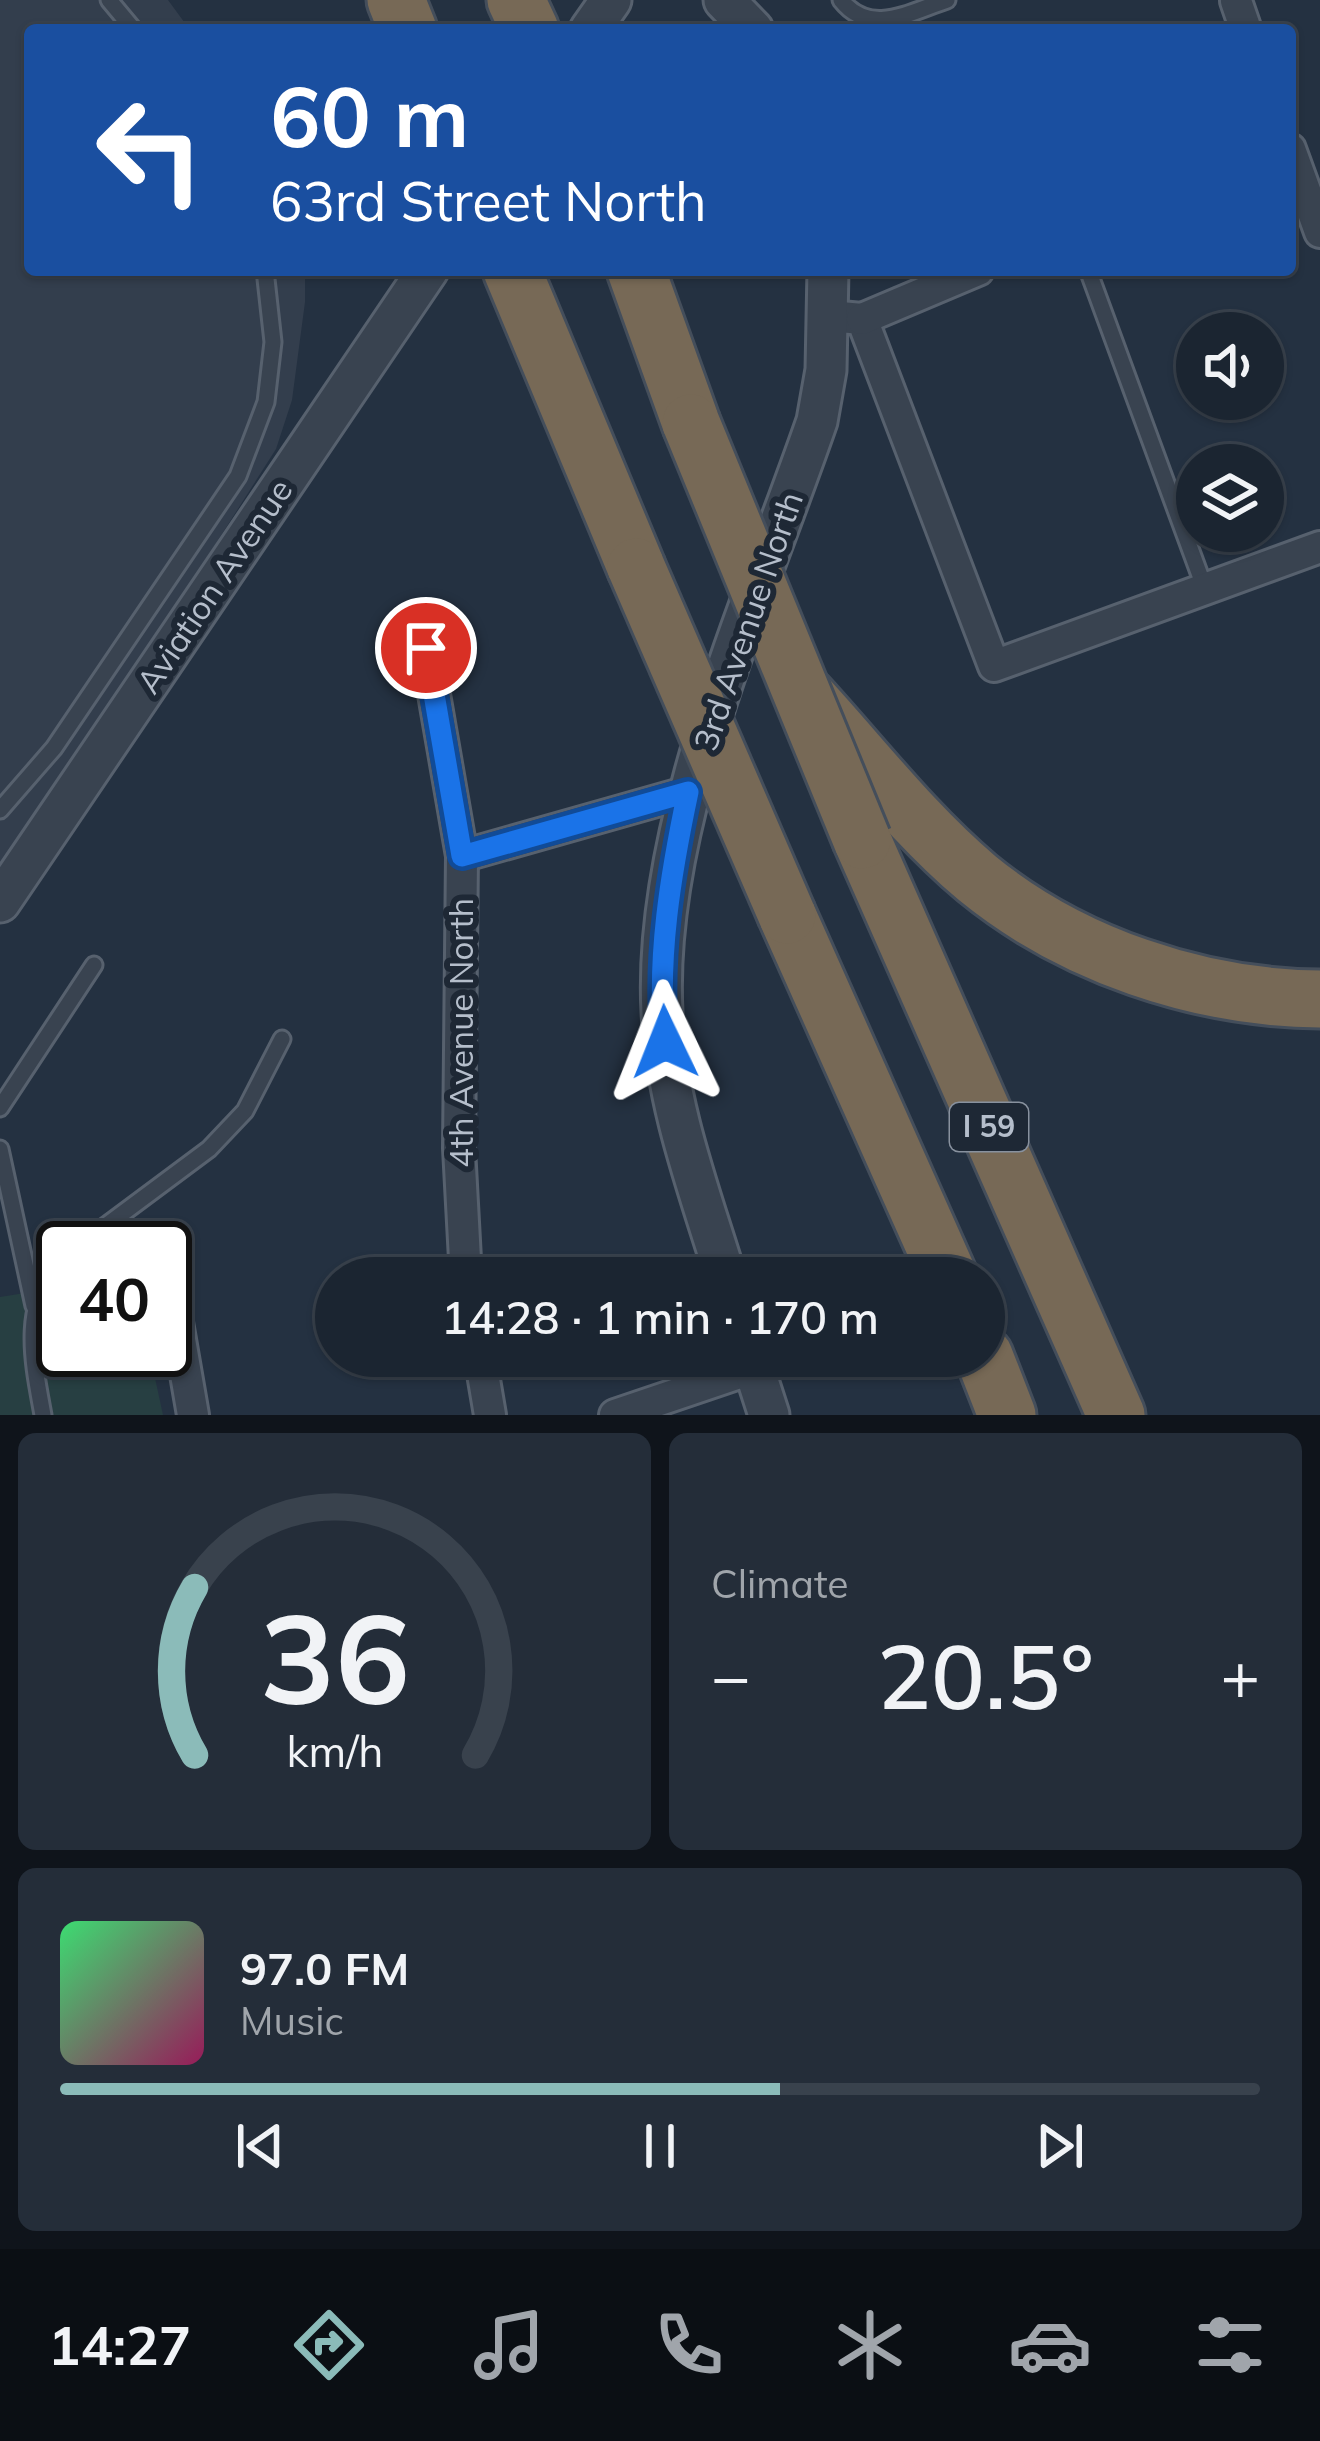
<!DOCTYPE html>
<html lang="en">
<head>
<meta charset="utf-8">
<style>
  body { margin:0; font-family:Mulish,sans-serif; background:#242d39; color:#f1f3f6; height:100vh; display:flex; flex-direction:column; font-size:45px; white-space:nowrap }
  * { box-sizing:border-box; margin:0 }
  p { font-size:39px; color:#a0a5ab }
  .icon { flex:none; width:66px; height:66px; fill:none; stroke:currentColor; stroke-width:2; stroke-linecap:round; stroke-linejoin:round }
  .map { position:relative; height:1415px; overflow:hidden }
  .sheet { display:flex; flex-direction:column; gap:18px; padding:18px; background:#0f141b; flex:1 }
  .sheet>* { flex:none }
  .hud { position:absolute; left:24px; top:24px; width:1272px; height:252px; border-radius:12px; box-shadow:0 3px 9px #0004,0 0 0 3px #39424d; background:#1a4fa0; color:#fff; overflow:hidden }
  .controls { position:absolute; left:1176px; top:312px; display:grid; gap:24px }
  .controls a { display:grid; place-items:center; width:108px; height:108px; border-radius:50%; background:#1b2531; box-shadow:0 3px 9px #0004,0 0 0 3px #39424d; font-size:60px }
  .speed { position:absolute; left:36px; top:1221px; display:flex; gap:24px; font-size:60px; font-weight:700; text-align:center }
  .speed>* { display:grid; place-content:center; width:156px; height:156px; border-radius:50%; background:#1b2531; box-shadow:0 3px 9px #0004,0 0 0 3px #39424d; line-height:1 }
  .speed .limit { border:6px solid #111; border-radius:18px; background:#fff; color:#111 }
  .pin { position:absolute; display:grid; place-items:center; width:102px; height:102px; color:#fff; margin:-51px; border:6px solid #fff; border-radius:50%; box-shadow:0 3px 12px #0007 }
  .me { position:absolute; width:132px; margin:-66px; rotate:358deg; stroke-linejoin:round; filter:drop-shadow(0 0 9px #0008) }
  .turn { display:flex; align-items:center; gap:42px; height:252px; padding:0 48px; font-size:54px }
  .turn .icon { width:156px; height:156px; stroke-width:2.5 }
  .turn b { display:block; font-size:84px; line-height:102px }
  .big { font-size:90px; font-weight:600; line-height:1.1 }
  .sheet .card { flex:1; display:flex; flex-direction:column; justify-content:center; gap:18px; min-width:0; padding:0 42px; border-radius:18px; background:#242d39 }
  .sheet .dial { align-items:center; gap:0 }
  .dial svg { height:312px; overflow:visible; fill:none; stroke:#39424d; stroke-width:7; stroke-linecap:round; text-anchor:middle }
  .dial text { fill:#f1f3f6; stroke:none }
  .song { display:flex; align-items:center; gap:36px }
  .cover { width:144px; height:144px; border-radius:18px; background:linear-gradient(135deg,hsl(140 70% 55%),hsl(330 70% 35%)) }
  .played { height:12px; border-radius:6px; background:linear-gradient(90deg,#8bbbb9 60%,#39424d 60%) }
  .keys { display:flex; justify-content:space-around; direction:ltr }
  .heat { display:flex; justify-content:space-between; align-items:center; font-size:66px; direction:ltr }
  .sheet .tiles { flex:1; display:grid; gap:18px; grid-template-columns:1fr 1fr }
  .card:last-child { grid-column:span 2 }
  .trip { position:absolute; left:315px; top:1257px; width:690px; height:120px; border-radius:60px; background:#1b2531; box-shadow:0 3px 9px #0004,0 0 0 3px #39424d; font-weight:600; line-height:120px; text-align:center }
  .tabs { display:flex; height:192px; justify-content:space-around; align-items:center; background:#0b0f14; color:#a0a5ab }
  .tabs .icon { width:84px; height:84px }
  .tabs .selected { color:#8bbbb9 }
  .tabs b { font-size:54px; color:#f1f3f6 }
  .map>svg:first-child { display:block }
  .airport { fill:#333e4d }
  .green { fill:#273f42 }
  .lines { fill:none; stroke-linecap:round; stroke-linejoin:round }
  .service-casing { stroke:#57616e; stroke-width:21 }
  .minor-casing { stroke:#57616e; stroke-width:36 }
  .tertiary-casing { stroke:#57616e; stroke-width:45 }
  .motorway-casing { stroke:#444e5b; stroke-width:63 }
  .service { stroke:#394350; stroke-width:15 }
  .minor { stroke:#394350; stroke-width:30 }
  .tertiary { stroke:#394350; stroke-width:39 }
  .motorway { stroke:#776956; stroke-width:57 }
  .motorway-bridge-casing { stroke:#444e5b; stroke-width:63; stroke-linecap:butt }
  .motorway-bridge { stroke:#776956; stroke-width:57 }
  .route-casing { stroke:#114b97; stroke-width:30 }
  .route { stroke:#1a73e8; stroke-width:21 }
  .labels { text-anchor:middle; stroke-width:12; stroke-linejoin:round; paint-order:stroke }
  .shield { fill:#1e2835; stroke:#88919e; stroke-width:3 }
  .shield-label { font-size:30px; font-weight:bold; fill:#b5becb }
  .street-label { font-size:33px; fill:#b5becb; stroke:#1e2835 }
</style>
</head>
<body>
<div class="map">
<svg width="1320" height="1415" viewBox="0 0 1320 1415">
  <rect width="100%" height="100%" fill="#243141"/>
  <path class="airport" d="M0,0H168L190,30H30V270H305V302L292,400L276,449L0,883Z"/>
  <path class="green" d="M63,1287V1350H149L163,1415H0V1297Z"/>
  <g class="lines">
    <g class="service-casing">
      <g id="service">
        <path d="M109,0L134,30"/>
        <path d="M841,0C870,37 910,12 947,0"/>
        <path d="M1088,270L1205,589"/>
        <path d="M0,810L54,748L238,476L266,402L273,342L265,270"/>
        <path d="M0,1108L94,965"/>
        <path d="M0,1149L34,1306"/>
        <path d="M76,1248L209,1149L245,1111L282,1039"/>
        <path d="M43,1415C33,1361 20,1302 63,1260"/>
      </g>
    </g>
    <g class="minor-casing">
      <g id="minor">
        <path d="M1236,1L1246,30"/>
        <path d="M1290,149L1320,232"/>
        <path d="M829,316L862,319L994,666L1320,547"/>
        <path d="M862,319L978,270"/>
        <path d="M426,648L462,856L459,1148L466,1278"/>
        <path d="M462,856L688,792"/>
        <path d="M168,1270L193,1415"/>
        <path d="M480,1356L490,1415"/>
        <path d="M615,1415L754,1368"/>
      </g>
    </g>
    <g class="tertiary-casing">
      <g id="tertiary">
        <path d="M724,0L753,30"/>
        <path d="M590,30L611,0"/>
        <path d="M0,902L428,270"/>
        <path d="M726,1278C699,1190 666,1104 662,1012C652,824 756,598 817,421L826,370L828,270"/>
        <path d="M750,1356L769,1415"/>
      </g>
    </g>
    <g class="motorway-casing">
      <g id="motorway">
        <path d="M396,0L408,30"/>
        <path d="M516,0L530,30"/>
        <path d="M512,270L636,567"/>
        <path d="M636,270L691,423"/>
        <path d="M806,696C862,757 914,825 977,878C1071,955 1199,998 1320,999"/>
        <path d="M862,840L1116,1415"/>
        <path d="M787,915L949,1278"/>
        <path d="M984,1356L1007,1415"/>
      </g>
    </g>
    <use href="#service" class="service"/>
    <use href="#minor" class="minor"/>
    <use href="#tertiary" class="tertiary"/>
    <use href="#motorway" class="motorway"/>
    <g class="motorway-bridge-casing">
      <g id="motorway-bridge">
        <path d="M691,423L862,840"/>
        <path d="M636,567L787,915"/>
      </g>
    </g>
    <use href="#motorway-bridge" class="motorway-bridge"/>
  </g>
  <g class="lines">
    <g class="route-casing">
      <path id="route" d="M426,648L462,856L688,792C671,872 656,960 665,1042"/>
    </g>
    <use href="#route" class="route"/>
  </g>
  <g class="labels">
    <rect class="shield" x="950" y="1103" width="78" height="48" rx="9"/>
    <g class="shield-label">
      <text x="989" y="1137">I 59</text>
    </g>
    <g class="street-label">
      <text transform="translate(214 586) rotate(-56)" y="12">Aviation Avenue</text>
      <text transform="translate(748 621) rotate(-71)" y="12">3rd Avenue North</text>
      <text transform="translate(461 1033) rotate(-90)" y="12">4th Avenue North</text>
    </g>
  </g>
</svg>
<div class="controls">
<a><svg class="icon" aria-label="sound" viewBox="0 0 24 24"><path d="M4 9h4l5-4v14l-5-4H4zM17 9q2 3 0 6"/></svg></a>
<a><svg class="icon" aria-label="layers" viewBox="0 0 24 24"><path d="M12 4l9 5-9 5-9-5zM3 14l9 5 9-5"/></svg></a>
</div>
<div class="speed"><div class="limit">40</div></div>
<div class="pin" style="left:426px;top:648px;background:#d93025"><svg class="icon" aria-label="arrive" viewBox="0 0 24 24"><path d="M6 21V4h12l-3 4 3 4H6"/></svg></div>
<svg class="me" style="left:665px;top:1042px" viewBox="-20 -20 40 40"><path d="M0-17L14 15 0 8-14 15z" fill="#1a73e8" stroke="#fff" stroke-width="4"/></svg>
<div class="trip">14:28 · 1 min · 170 m</div>
<div class="hud">
<div class="turn"><svg class="icon" aria-label="left" viewBox="0 0 24 24"><path d="M17 20v-9H6M10 6l-5 5 5 5"/></svg><div><b>60 m</b>63rd Street North</div></div>
</div>
</div>
<section class="sheet">
<div class="tiles">
<div class="card dial"><svg viewBox="0 0 100 80">
<path d="M14 69A42 42 0 1 1 86 69"/>
<path d="M14 69A42 42 0 0 1 14 26" stroke="#8bbbb9"/>
<text x="50" y="56" font-size="32" font-weight="700">36</text>
<text x="50" y="72" font-size="11">km/h</text>
</svg></div>
<div class="card"><p>Climate</p>
<div class="heat"><a>−</a><b class="big">20.5°</b><a>+</a></div>
</div>
<div class="card">
<div class="song"><i class="cover"></i><div><b>97.0 FM</b><p>Music</p></div></div>
<div class="played"></div>
<div class="keys"><svg class="icon" aria-label="previous" viewBox="0 0 24 24"><path d="M18 5L8 12l10 7zM5 5v14"/></svg><svg class="icon" aria-label="pause" viewBox="0 0 24 24"><path d="M8 5v14M16 5v14"/></svg><svg class="icon" aria-label="next" viewBox="0 0 24 24"><path d="M6 5l10 7-10 7zM19 5v14"/></svg></div>
</div>
</div>
</section>
<nav class="tabs">
<b>14:27</b>
<svg class="icon selected" aria-label="directions" viewBox="0 0 24 24"><path d="M12 3l9 9-9 9-9-9zM9 14v-3h6M13 9l2 2-2 2"/></svg>
<svg class="icon" aria-label="music" viewBox="0 0 24 24"><path d="M9 18V5l10-2v13"/><circle cx="6" cy="18" r="3"/><circle cx="16" cy="16" r="3"/></svg>
<svg class="icon" aria-label="phone" viewBox="0 0 24 24"><path d="M5 4h4l2 5-3 2q2 4 5 5l2-3 5 2v4C11 20 4 13 5 4z"/></svg>
<svg class="icon" aria-label="climate" viewBox="0 0 24 24"><path d="M12 3v18M4 7l16 10M4 17L20 7"/></svg>
<svg class="icon" aria-label="car" viewBox="0 0 24 24"><path d="M5 17H2v-5l4-1 3-4h7l3 4 3 1v5h-3M9 17h6M6 11h13"/><circle cx="7" cy="17" r="2"/><circle cx="17" cy="17" r="2"/></svg>
<svg class="icon" aria-label="filters" viewBox="0 0 24 24"><path d="M4 7h16M4 17h16"/><circle cx="9" cy="7" r="2"/><circle cx="15" cy="17" r="2"/></svg>
</nav>
</body>
</html>
